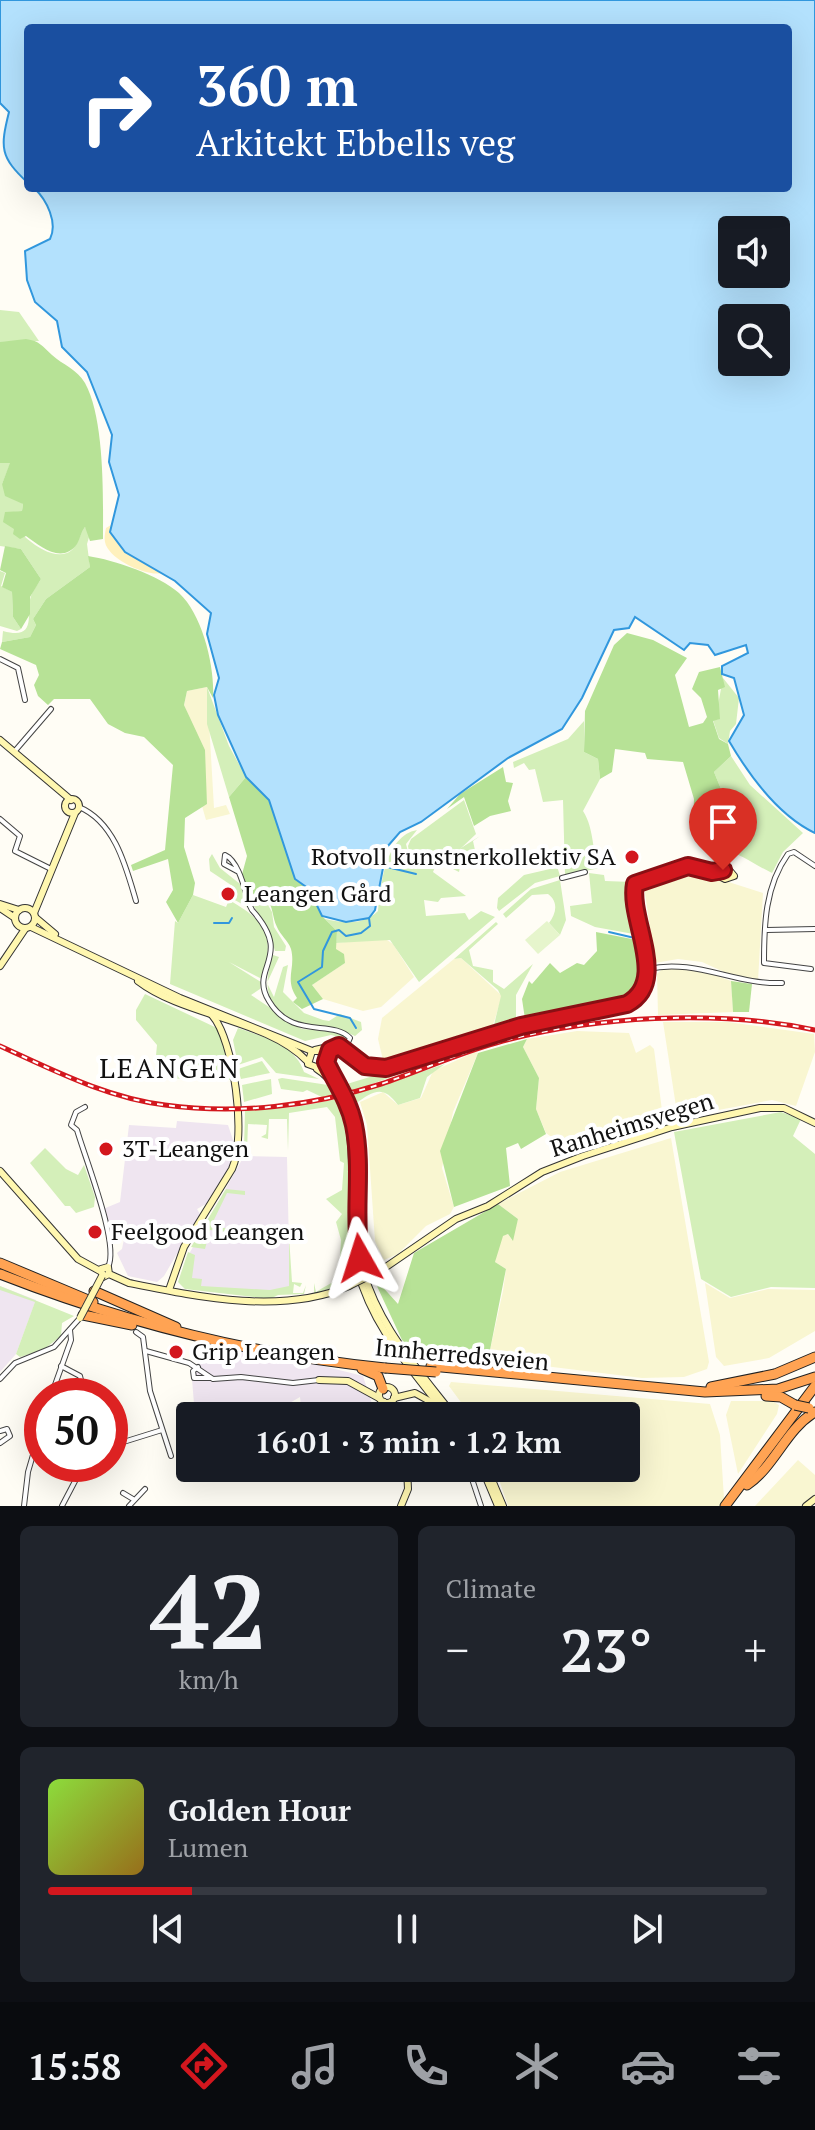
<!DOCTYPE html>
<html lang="en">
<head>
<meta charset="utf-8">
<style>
  body { margin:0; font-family:"PT Serif",serif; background:#20242c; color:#f1f3f6; height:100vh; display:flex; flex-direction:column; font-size:30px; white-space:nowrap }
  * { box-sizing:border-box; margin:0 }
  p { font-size:26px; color:#9ea1a6 }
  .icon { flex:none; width:44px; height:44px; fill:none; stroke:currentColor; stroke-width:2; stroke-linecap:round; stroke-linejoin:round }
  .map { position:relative; height:1506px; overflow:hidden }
  .side { display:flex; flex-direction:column; gap:20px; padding:20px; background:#0d0f14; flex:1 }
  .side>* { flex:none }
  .hud { position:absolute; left:24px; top:24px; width:768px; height:168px; border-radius:8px; box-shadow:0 8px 32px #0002; background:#1a4fa0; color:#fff; overflow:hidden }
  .fabs { position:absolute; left:718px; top:216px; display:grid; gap:16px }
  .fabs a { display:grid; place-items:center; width:72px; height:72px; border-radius:8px; background:#171b24; box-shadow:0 8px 32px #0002; font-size:40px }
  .speed { position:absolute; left:24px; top:1378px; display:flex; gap:16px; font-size:40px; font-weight:700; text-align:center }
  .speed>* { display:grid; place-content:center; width:104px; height:104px; border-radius:50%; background:#171b24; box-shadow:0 8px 32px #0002; line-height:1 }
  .speed .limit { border:12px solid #d22; background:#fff; color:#111 }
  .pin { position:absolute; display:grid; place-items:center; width:68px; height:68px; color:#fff; margin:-82px -34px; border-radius:50% 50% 50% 0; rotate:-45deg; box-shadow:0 0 8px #0007 }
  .pin .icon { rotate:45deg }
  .me { position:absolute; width:88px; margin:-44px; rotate:354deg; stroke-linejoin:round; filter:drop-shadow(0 0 6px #0008) }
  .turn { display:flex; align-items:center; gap:28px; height:168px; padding:0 40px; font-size:36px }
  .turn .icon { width:104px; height:104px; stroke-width:2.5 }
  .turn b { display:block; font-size:56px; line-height:68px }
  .big { font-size:60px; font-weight:700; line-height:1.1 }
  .side .tile { flex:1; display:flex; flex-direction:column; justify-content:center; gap:12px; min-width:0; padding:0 28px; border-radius:12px; background:#20242c }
  .side .dial { align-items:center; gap:0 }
  .dial b { font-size:104px; line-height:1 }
  .song { display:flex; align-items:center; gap:24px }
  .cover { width:96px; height:96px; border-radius:12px; background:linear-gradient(135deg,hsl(90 70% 55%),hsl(40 70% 35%)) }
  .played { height:8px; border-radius:4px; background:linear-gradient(90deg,#d3171e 20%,#363941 20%) }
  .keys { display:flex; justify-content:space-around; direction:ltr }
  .heat { display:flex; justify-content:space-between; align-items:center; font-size:44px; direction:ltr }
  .side .tiles { flex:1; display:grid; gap:20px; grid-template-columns:1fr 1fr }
  .tile:last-child { grid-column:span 2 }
  .trip { position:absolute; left:176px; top:1402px; width:464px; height:80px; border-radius:8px; background:#171b24; box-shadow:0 8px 32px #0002; font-weight:700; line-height:80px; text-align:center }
  .tab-bar { display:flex; height:128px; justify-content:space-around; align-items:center; background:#090b0e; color:#9ea1a6 }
  .tab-bar .icon { width:56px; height:56px }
  .tab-bar .on { color:#d3171e }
  .tab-bar b { font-size:36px; color:#f1f3f6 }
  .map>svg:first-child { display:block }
  .industrial { fill:#efe5f0 }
  .farmland { fill:#f9f6d1 }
  .green { fill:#d4efb9 }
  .forest { fill:#b7e296 }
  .sand { fill:#fff1bd }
  .pitch { fill:#e6f5cc }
  .water { fill:#b3e1fd; stroke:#3197dd; stroke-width:2; fill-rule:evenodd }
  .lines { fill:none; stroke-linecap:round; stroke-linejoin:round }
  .stream { stroke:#3197dd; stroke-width:2 }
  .street-casing { stroke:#444; stroke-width:6 }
  .secondary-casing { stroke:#333; stroke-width:8 }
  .highway-casing { stroke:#222; stroke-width:11 }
  .street { stroke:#fff; stroke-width:4 }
  .secondary { stroke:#fff7b0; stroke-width:6 }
  .highway { stroke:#ffa353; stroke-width:9 }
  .rail-casing { stroke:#d3171e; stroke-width:5 }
  .rail { stroke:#fff; stroke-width:2; stroke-dasharray:6; stroke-linecap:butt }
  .secondary-bridge-casing { stroke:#333; stroke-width:8; stroke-linecap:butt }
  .highway-bridge-casing { stroke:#222; stroke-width:11; stroke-linecap:butt }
  .secondary-bridge { stroke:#fff7b0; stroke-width:6 }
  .highway-bridge { stroke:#ffa353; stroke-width:9 }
  .route-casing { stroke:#890f14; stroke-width:20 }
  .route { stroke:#d3171e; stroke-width:14 }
  .poi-dot { fill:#d3171e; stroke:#fff; stroke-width:3 }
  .labels { text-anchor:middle; stroke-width:8; stroke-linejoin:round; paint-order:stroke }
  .poi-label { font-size:24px; fill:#111; stroke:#fff; text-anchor:start }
  .street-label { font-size:24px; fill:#111; stroke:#fff }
  .quarter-label { font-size:28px; letter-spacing:2px; fill:#111; stroke:#fff }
</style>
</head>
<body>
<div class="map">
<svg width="815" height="1506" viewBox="0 0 815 1506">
  <rect width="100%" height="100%" fill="#fffdf5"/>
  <g class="industrial">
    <path d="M177,1121L228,1125L234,1143L232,1162L206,1204L197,1209L200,1214L164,1276L157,1282L128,1276L117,1253L122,1249L124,1239L109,1230L103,1209L120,1202L129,1125L176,1128Z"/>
    <path d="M244,1156L287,1157L290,1293L185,1286L189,1254Z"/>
    <path d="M0,1286L36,1300L16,1354L0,1372Z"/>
    <path d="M205,1345L303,1361L363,1376L376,1416H302L300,1397L267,1416H195L191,1367L201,1362Z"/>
  </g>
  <g class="farmland">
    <path d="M207,687L214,808L226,805L230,814L206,820L202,806L207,804L201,747L184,705L187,691Z"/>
    <path d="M688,869L763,893L758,981L733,976L702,962L678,959L655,963L644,886Z"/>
    <path d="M384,938L393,944L414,977L381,1007L363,1011L323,999L312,985L345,963L336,950V943Z"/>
    <path d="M461,958L502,996L493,1025L397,1059L383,1060L378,1039L382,1018L454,959Z"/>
    <path d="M679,968L701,970L731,981L733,1012L658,1015L657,974L662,969Z"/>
    <path d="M663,1022H728L814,1034L815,1052L796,1106L772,1100L713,1111L677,1113Z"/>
    <path d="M577,1031L629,1033L636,1053L650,1045L654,1049L663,1118L572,1152L546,1133L536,1109L539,1078L523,1047L527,1039Z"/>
    <path d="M475,1052L478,1053L453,1112L442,1168L454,1207L450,1214L426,1226L398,1254L384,1260L375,1241L367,1125L360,1102L383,1092L398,1105L421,1098L433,1071Z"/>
    <path d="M671,1138L709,1362L707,1369L684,1377L642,1378L479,1358L490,1350L503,1291L506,1269L495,1262L498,1246L502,1236L508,1234L512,1240L518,1219L498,1204L560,1172Z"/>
    <path d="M705,1283L730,1298L768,1289L815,1290V1331L769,1358L724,1366L716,1357Z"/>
    <path d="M451,1382L710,1404L720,1435L724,1499L719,1506H508L495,1468H626V1416H471L449,1386Z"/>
    <path d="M731,1401H772L779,1405L777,1414L738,1474L726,1415Z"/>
    <path d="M798,1460L815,1475V1494L801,1506H755Z"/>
  </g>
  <g class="green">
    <path d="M0,310L19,312L39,341L0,342Z"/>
    <path d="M11,462L2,484L23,504L22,511L5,513C14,529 45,561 67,553C78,549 79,534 85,527L90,534L87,544L90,567L46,599L33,619L36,625L30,637L2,642L3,631C39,641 25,612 31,596C33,590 38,584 41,579L21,549L0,546V463Z"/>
    <path d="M0,571L5,573L1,586L12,592L13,617L21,629L17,631L0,626Z"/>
    <path d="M723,678L739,698L736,724L730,731L728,744L719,738L713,720L719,719L718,705Z"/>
    <path d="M207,687L229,746L246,777L229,797L207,724Z"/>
    <path d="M584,721V752L598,759L600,779L583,811C595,830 591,851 600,868L565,875L563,800L543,802L535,769L529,770L524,763L514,768L513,762L568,739Z"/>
    <path d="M731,756L750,785L803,833L783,852L772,873C753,864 741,853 720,849L721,789L714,772Z"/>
    <path d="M464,800L476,834L458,851L438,860L433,872L466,896L441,898L438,902L424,900L426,916L465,913L469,920L481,911L495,917L419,982L390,940L336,943L337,931L325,919C343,923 363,926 378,911C381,884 385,836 417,830L406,844L411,864L408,846L411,839Z"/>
    <path d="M480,836L473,841L476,855L473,861L465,865L461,862L459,872L443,864L442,860Z"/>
    <path d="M212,854L220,868L240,884L251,909L233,899L234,887L210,871L209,859Z"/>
    <path d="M550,865L557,866L560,876L535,883L499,911L497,908L498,898L524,875L550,869Z"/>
    <path d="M589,873L604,875L605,881L632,882L630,900L639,935L595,927L571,916L570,906L592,903Z"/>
    <path d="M560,880L566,920L560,935L549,923C556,914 559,902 548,894L532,895L506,918L503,914L531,889Z"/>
    <path d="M193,895L226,907L229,900C269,923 274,936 262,979L229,962L261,982L260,989L251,995L302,1029L338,1032L347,1039L331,1035L305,1041L170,984L175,921L178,923Z"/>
    <path d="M248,897L264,898L272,912L274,927L286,946L285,951H275L268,929Z"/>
    <path d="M496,922L498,924L469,950L473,966L493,970V982L504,989L533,964L516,995V1022L494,1025L501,996L498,990L461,958L454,959Z"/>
    <path d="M273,955L279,957L267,983L274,997L283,967L288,965L283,992L304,1013L323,1020L329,1021L340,1014L361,1022L362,1030L355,1036C339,1028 327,1031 311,1027C269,1017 260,992 273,955Z"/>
    <path d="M145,994L219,1029L232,1080L154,1078L159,1076L155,1066L157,1045L136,1020V1010Z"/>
    <path d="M532,1027L534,1030L529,1032L477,1046L358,1089L350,1091L347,1084Z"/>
    <path d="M238,1028C263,1037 295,1044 304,1072L319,1079L276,1073L262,1057L238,1065L233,1040Z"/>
    <path d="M262,1061L270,1073L241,1079L238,1069Z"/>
    <path d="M445,1064L427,1077L420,1098L398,1105C383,1084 373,1091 355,1104L352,1095Z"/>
    <path d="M282,1078L328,1085L334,1094L324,1098L307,1090L303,1092L281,1089L278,1079Z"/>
    <path d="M271,1079L272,1094L244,1102L242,1085Z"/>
    <path d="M337,1099C359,1155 343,1219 357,1279L314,1294V1283L316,1292C337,1279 340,1282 346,1259L340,1257L341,1240L336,1222L342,1214L326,1199L342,1190L344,1163L340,1161L335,1117L327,1107L289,1113L288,1151L287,1119H269L268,1139L261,1137L266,1134L267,1125L248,1124L247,1150L244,1149L245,1110L296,1107Z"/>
    <path d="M781,1112L801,1119L793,1136L815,1154V1288L771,1287L731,1297L701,1279L674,1132Z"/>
    <path d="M45,1148L66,1169L78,1175L84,1165L95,1197L94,1207L76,1213L70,1206H65L30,1163Z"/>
    <path d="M226,1189L245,1191V1195L227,1193L211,1226L266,1234L268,1237L210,1230L205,1249L191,1247Z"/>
    <path d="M289,1236L292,1282L302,1283L300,1287L294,1284L293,1293H303L306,1285L304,1294L278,1295L270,1299L185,1289L178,1282L188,1252L195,1255L192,1278L202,1279L201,1286L270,1290L289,1286Z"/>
    <path d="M0,1286L74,1316L62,1323L61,1336L43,1350L20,1357L16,1354L35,1302L0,1290Z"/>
  </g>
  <g class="forest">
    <path d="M26,339C40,341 42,346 52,355C63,365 77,369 85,383C105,419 103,498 103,539L90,541L85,527C81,532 80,539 77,544C62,565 40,546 26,536L20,539L13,534L14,529L3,522L5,512L22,511L23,504L5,496L2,484L10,463H0V342Z"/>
    <path d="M5,546L21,549L41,579L30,597V614L21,629L13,617L12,592L2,587L6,573L0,570Z"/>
    <path d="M88,556C114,560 159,575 179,593C203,615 215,668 213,698L207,687L187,691L184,705L205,750L207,804L185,818L184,847L195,883L193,895L178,923L166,902L173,890L168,859L133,871L131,865L165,850L173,765L144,737L125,733L108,724L90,699H54L48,705L38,696L34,685L39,675L36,665L0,649L2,642L30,637L36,625L33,619L46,599L90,567Z"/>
    <path d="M627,633L653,640L687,658L675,675L689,727L703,723L707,717L701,698L692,689L699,672L720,667L725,687L718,690L720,719L713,721L719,739L728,744L731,756L714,772L721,789L719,833L697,836L693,824L694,799L683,762L647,759L645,753L615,749L612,772L600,779L598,759L584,752L585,711L614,645Z"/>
    <path d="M503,767L506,782L513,783L508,801L511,811L490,816L474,826L464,797L447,809L460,794Z"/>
    <path d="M246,777L269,800L295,879L307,887L322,916L337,931L336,949L344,954L345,963L312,985L323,999L302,1009L293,1002L297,998C284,979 296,969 291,949C288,940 280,935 277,927C272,917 274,908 266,897H248L241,878L247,856L229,797Z"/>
    <path d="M596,932L637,940L642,981C619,1013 562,1013 525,1019L522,999L529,981L532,984L550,963L560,973L577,963L584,965L597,951Z"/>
    <path d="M731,981L752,984L749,1012H733Z"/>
    <path d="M527,1039L523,1047L539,1078L536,1109L546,1134L521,1149L518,1143L506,1148L510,1186L454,1207L440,1151L478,1053Z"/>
    <path d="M498,1204L518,1219L513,1241L508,1234L503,1236L495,1262L506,1269L490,1350L479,1358L416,1355L402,1340L376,1284L379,1283L398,1304L414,1253Z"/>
  </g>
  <path class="sand" d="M111,525L110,532L125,552L162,573C147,577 108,559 105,542C104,538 105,533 106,528Z"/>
  <path class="pitch" d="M547,921L560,935L538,954L525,940Z"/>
  <path class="water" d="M0,0H815V833C777,815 749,775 729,741L744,715L734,678L722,674V666L748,653L746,645L715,655L708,645L690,643L684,650L635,617L629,628L614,630L582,698L562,729L508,758L421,822L400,832L387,847L375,910L369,918L346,922L322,916L309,889L295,879L269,800L246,777L218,715L214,695L219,678L207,634L211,613L175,581L125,552L110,532L119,495L109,462L112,435L87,372L62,347L57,321L35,302L27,280L25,251L50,239C58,223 47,200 34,188H788V28H28V183C0,157 0,148 9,112L0,103ZM732,230H776V274H732ZM732,318H776V362H732Z"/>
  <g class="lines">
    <g class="stream">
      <path d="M383,866L416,874"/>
      <path d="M214,923H229L232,918"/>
      <path d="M609,932L639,939"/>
      <path d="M356,1028L350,1018L314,1009L298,982L322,967L323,951L332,932L339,930L346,936L361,933L370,926L369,918"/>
    </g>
    <g class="street-casing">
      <g id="street">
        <path d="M0,659L18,668L25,700"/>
        <path d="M14,752L51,709"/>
        <path d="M79,807C115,822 126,867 136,901"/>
        <path d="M0,819L20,836L15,851L51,869"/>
        <path d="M237,871L224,864L225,855C239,861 245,891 250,906L252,910C295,958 248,967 269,1001C292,1040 332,1019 350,1038L345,1049"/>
        <path d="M562,878L585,872"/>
        <path d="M767,930L815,929"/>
        <path d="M648,969C695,958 735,985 782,983"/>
        <path d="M811,969L764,963C764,925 765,886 788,854L794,852L815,866"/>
        <path d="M85,1107L76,1112L71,1125L77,1130C85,1158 120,1245 108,1267"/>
        <path d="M136,1332L143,1337L150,1391L171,1456"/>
        <path d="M146,1351L189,1363L213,1379L241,1377L293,1383L319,1380"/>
        <path d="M61,1366L80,1376L85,1396"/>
        <path d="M198,1367L193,1371L194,1378H210"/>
        <path d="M0,1379L15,1363L54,1347L80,1318"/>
        <path d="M51,1396L71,1340L70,1330"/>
        <path d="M0,1431L7,1429L10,1436L0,1443"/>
        <path d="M116,1457L114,1447L117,1444L162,1430"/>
        <path d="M408,1479L464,1468L470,1473L481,1506"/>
        <path d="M123,1493L133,1499"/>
        <path d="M24,1506L28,1472L42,1424"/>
        <path d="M62,1506L84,1464"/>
        <path d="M129,1506L145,1489"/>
      </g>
    </g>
    <g class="secondary-casing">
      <g id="secondary">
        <path d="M0,740L71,800"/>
        <circle cx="72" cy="806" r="7"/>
        <path d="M0,904L19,910"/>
        <circle cx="25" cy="918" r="10"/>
        <path d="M0,908L15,918"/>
        <path d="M34,913L75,813"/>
        <path d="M36,918L55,934"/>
        <path d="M31,927L180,998L312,1051H320L326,1062L319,1068L308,1064L312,1051"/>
        <path d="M0,966L25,929"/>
        <path d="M138,981C185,1017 267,1019 307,1061"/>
        <path d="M315,1050L337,1045L365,1066L386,1068L521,1026L627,1004C670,981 628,920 635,884C668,867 693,861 725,879L734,876L729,870L712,872"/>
        <path d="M326,1062C336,1085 351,1103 355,1129C362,1172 351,1215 360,1258C373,1320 416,1367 454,1416"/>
        <path d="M317,1069C370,1102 344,1207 355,1260C368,1322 410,1368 448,1416"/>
        <path d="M0,1171L78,1259L100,1271"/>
        <path d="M383,1269L456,1219L488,1206L542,1172L583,1156L672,1127L760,1108H784L815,1123"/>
        <path d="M109,1274L108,1267L101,1269L103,1277L109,1274L129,1283C198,1297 282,1315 349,1286"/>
        <path d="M169,1290L184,1247L232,1169C247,1137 234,1040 212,1015"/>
        <path d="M319,1380L348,1381L379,1398"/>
        <circle cx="387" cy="1395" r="8"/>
        <path d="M394,1398L415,1393L433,1403"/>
        <path d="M384,1402L393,1415"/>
        <path d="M482,1468L498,1506"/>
        <path d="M487,1468L503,1506"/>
        <path d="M401,1506L408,1489L407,1468"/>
        <path d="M806,1506L815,1499"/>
      </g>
    </g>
    <g class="highway-casing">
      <g id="highway">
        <path d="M0,1263L93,1302"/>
        <path d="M0,1274C125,1323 252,1355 385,1368"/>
        <path d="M94,1291L176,1327"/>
        <path d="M83,1315L132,1325"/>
        <path d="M431,1366L705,1392L778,1389L815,1377"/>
        <path d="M362,1369L378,1376L383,1389"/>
        <path d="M711,1387L775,1374L815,1357"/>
        <path d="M766,1396L781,1397L795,1405"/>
        <path d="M747,1485C775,1466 786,1429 815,1412"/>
        <path d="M725,1506L815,1386"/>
      </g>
    </g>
    <use href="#street" class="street"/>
    <use href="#secondary" class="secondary"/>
    <use href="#highway" class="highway"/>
    <g class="rail-casing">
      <path id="rail" d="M0,1046C53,1070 107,1098 165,1105C237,1115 313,1106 381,1084C420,1071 456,1054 496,1043C592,1016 717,1009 815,1030"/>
    </g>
    <use href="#rail" class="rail"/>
    <g class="secondary-bridge-casing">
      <g id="secondary-bridge">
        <path d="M349,1286L381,1270"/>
        <path d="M80,1318L102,1276"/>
      </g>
    </g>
    <g class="highway-bridge-casing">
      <g id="highway-bridge">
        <path d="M385,1368L436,1372"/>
        <path d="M795,1405L809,1408"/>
      </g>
    </g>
    <use href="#secondary-bridge" class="secondary-bridge"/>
    <use href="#highway-bridge" class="highway-bridge"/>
  </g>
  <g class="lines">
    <g class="route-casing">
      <path id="route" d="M360,1258C353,1214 363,1168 354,1125C349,1101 336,1083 326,1062L330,1050L339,1046L365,1066L386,1068L521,1026L627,1004C670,981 628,920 635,884L688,866L712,872L723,870"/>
    </g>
    <use href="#route" class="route"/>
  </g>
  <g class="poi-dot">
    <circle cx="632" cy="857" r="8"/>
    <circle cx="228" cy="894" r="8"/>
    <circle cx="106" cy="1149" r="8"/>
    <circle cx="95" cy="1232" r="8"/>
    <circle cx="176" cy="1352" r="8"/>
  </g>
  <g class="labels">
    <g class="poi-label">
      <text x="616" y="865" text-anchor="end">Rotvoll kunstnerkollektiv SA</text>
      <text x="244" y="902">Leangen Gård</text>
      <text x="122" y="1157">3T-Leangen</text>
      <text x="111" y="1240">Feelgood Leangen</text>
      <text x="192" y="1360">Grip Leangen</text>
    </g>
    <g class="street-label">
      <text transform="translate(632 1125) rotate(-17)" y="8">Ranheimsvegen</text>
      <text transform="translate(462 1355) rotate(5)" y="8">Innherredsveien</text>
    </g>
    <g class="quarter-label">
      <text x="170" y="1078">LEANGEN</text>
    </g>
  </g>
</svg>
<div class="fabs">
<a><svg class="icon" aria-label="sound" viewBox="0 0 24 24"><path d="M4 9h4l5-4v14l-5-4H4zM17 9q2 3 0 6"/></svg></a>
<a><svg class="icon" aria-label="search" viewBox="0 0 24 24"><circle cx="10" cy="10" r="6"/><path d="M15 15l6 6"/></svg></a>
</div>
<div class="speed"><div class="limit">50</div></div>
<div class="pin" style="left:723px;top:870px;background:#d93025"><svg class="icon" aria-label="arrive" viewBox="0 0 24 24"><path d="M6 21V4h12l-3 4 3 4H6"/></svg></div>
<svg class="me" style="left:360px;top:1258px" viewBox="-20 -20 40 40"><path d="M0-17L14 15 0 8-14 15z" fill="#d3171e" stroke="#fff" stroke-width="4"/></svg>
<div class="trip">16:01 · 3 min · 1.2 km</div>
<div class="hud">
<div class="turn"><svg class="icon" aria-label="right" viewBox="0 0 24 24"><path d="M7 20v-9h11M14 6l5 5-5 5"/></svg><div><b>360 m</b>Arkitekt Ebbells veg</div></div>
</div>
</div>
<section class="side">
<div class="tiles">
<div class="tile dial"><b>42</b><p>km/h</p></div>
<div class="tile"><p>Climate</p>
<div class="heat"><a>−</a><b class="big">23°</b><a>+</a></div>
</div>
<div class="tile">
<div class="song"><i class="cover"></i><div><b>Golden Hour</b><p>Lumen</p></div></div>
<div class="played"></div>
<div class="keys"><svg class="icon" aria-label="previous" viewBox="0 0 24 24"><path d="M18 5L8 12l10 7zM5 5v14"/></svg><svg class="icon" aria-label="pause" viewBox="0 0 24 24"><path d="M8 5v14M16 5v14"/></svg><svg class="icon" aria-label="next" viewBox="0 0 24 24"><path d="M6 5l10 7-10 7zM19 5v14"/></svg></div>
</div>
</div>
</section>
<nav class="tab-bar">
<b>15:58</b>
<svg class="icon on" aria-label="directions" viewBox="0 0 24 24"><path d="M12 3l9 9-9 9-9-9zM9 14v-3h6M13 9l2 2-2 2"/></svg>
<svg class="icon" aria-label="music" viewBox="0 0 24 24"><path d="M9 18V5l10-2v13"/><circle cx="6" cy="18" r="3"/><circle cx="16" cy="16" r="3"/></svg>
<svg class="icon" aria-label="phone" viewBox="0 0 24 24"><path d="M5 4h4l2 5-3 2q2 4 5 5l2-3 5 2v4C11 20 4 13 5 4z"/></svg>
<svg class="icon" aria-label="climate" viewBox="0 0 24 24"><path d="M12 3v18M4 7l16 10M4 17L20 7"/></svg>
<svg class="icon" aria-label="car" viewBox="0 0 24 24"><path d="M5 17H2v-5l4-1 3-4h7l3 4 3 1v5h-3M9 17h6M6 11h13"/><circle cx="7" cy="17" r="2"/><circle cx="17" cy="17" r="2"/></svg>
<svg class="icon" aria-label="filters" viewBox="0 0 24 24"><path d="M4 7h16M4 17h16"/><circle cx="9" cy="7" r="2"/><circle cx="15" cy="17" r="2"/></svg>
</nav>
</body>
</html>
